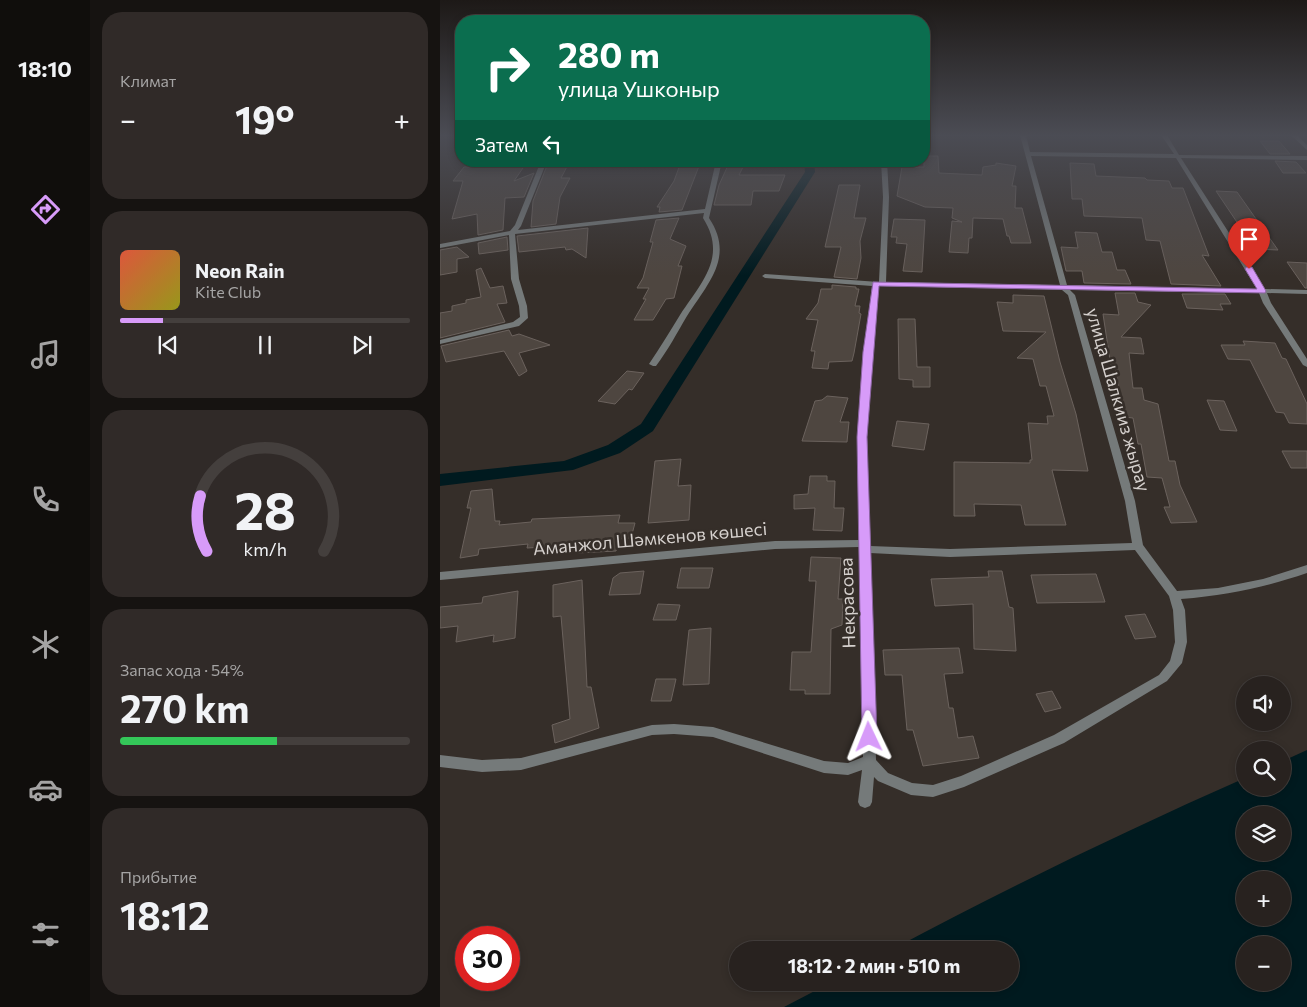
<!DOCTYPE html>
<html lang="ru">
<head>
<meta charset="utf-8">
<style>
  body { margin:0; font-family:Commissioner,sans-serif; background:#302a28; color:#f1f3f6; height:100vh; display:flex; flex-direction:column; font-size:19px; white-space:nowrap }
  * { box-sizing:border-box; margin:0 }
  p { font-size:16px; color:#a5a4a4 }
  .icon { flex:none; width:28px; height:28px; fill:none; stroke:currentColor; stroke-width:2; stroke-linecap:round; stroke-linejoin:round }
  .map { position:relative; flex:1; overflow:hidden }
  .sheet { display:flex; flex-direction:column; gap:12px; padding:12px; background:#161311; width:350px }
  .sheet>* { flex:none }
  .banner { position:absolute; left:15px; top:15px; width:475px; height:152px; border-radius:20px; box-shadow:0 2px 8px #0003,0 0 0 1px #443f3d; background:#0b6e4f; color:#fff; overflow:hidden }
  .controls { position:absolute; left:796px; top:676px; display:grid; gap:10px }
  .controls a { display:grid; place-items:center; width:55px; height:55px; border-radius:50%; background:#28221f; box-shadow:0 2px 8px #0003,0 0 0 1px #443f3d; font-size:25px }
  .speed { position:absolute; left:15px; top:926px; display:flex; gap:10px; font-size:25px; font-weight:700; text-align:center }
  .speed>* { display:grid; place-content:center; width:65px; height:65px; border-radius:50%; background:#28221f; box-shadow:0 2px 8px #0003,0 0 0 1px #443f3d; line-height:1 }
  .speed .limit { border:8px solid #d22; background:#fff; color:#111 }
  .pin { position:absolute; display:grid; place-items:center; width:42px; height:42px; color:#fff; margin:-51px -21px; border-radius:50% 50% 50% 0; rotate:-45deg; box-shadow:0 0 5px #0007 }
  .pin .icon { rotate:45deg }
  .me { position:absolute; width:55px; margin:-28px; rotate:358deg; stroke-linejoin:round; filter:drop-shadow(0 0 4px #0008) }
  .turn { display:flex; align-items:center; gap:18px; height:105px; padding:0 20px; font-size:22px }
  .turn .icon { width:65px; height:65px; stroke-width:2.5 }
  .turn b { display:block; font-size:35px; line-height:42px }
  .then { display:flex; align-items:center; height:48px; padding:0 20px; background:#0003; gap:10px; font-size:19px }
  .big { font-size:38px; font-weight:700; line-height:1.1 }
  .sheet .card { flex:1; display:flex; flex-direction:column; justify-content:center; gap:8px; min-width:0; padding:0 18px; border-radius:20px; background:#302a28 }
  .sheet .dial { align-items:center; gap:0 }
  .dial svg { height:130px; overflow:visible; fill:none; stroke:#443f3d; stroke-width:7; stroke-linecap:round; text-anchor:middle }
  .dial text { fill:#f1f3f6; stroke:none }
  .song { display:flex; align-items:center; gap:15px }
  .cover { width:60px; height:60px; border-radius:8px; background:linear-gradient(135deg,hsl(10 70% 55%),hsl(60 70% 35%)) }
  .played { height:5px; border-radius:2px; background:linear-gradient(90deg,#d79bf9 15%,#443f3d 15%) }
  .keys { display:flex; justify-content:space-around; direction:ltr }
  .heat { display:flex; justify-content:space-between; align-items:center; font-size:28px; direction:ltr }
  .charge { height:8px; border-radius:4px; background:linear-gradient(90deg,#34c759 54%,#443f3d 0) }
  .trip { position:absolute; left:289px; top:941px; width:290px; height:50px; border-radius:25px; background:#28221f; box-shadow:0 2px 8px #0003,0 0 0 1px #443f3d; font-weight:700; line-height:50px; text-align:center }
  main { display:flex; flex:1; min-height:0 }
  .tabs { display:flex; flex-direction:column; width:90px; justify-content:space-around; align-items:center; background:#100e0c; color:#a5a4a4 }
  .tabs .icon { width:35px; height:35px }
  .tabs .current { color:#d79bf9 }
  .tabs b { font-size:22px; color:#f1f3f6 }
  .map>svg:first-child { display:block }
  .water { fill:#001a1f; fill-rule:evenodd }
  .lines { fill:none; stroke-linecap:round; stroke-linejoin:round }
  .canal { fill:#001a1f; fill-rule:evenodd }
  .building { fill:#4e4640; stroke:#6b625d }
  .street { fill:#757a7a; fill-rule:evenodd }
  .route { fill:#d79bf9; stroke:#8c65a2 }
  .labels { text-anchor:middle; stroke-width:5; stroke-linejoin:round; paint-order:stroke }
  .street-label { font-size:18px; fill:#d5d0cd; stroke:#352e29 }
</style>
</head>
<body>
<main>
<nav class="tabs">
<b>18:10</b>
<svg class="icon current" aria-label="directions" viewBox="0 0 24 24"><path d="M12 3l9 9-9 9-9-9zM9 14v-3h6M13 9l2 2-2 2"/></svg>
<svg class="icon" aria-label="music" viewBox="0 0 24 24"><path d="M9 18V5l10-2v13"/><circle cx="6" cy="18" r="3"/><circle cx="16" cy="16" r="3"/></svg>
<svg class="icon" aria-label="phone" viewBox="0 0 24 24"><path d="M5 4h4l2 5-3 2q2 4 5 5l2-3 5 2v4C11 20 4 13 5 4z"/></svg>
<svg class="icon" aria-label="climate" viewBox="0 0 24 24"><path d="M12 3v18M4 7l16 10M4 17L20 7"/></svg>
<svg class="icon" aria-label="car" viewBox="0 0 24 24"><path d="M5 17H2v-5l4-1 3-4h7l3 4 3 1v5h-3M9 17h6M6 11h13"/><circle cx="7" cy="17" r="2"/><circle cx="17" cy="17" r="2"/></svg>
<svg class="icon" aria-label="filters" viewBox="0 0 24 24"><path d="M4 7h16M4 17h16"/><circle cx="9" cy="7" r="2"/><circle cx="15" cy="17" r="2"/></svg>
</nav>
<section class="sheet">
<div class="card"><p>Климат</p>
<div class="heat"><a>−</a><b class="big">19°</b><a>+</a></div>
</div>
<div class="card">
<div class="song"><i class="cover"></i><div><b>Neon Rain</b><p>Kite Club</p></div></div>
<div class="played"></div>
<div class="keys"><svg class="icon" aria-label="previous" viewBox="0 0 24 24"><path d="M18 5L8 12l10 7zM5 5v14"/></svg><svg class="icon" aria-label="pause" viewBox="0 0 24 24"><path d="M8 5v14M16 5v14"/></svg><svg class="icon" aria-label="next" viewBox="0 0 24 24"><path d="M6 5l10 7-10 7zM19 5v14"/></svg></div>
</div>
<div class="card dial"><svg viewBox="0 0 100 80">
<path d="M14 69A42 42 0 1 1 86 69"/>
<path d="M14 69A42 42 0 0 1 10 35" stroke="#d79bf9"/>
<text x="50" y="56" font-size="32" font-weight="700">28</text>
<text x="50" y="72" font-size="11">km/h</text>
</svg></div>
<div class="card"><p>Запас хода · 54%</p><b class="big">270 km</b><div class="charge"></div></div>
<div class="card"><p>Прибытие</p><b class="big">18:12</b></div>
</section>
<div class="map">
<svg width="867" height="1007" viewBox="0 0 867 1007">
  <rect width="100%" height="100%" fill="#352e29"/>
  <path class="water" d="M867,750V1007H344L390,983L570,982V950H451C567,888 685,831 805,778V788H842L843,761ZM805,815H842V852H805ZM805,880H842V918H805ZM805,945H842V982H805Z"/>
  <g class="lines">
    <path class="canal" d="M364,161H374L375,172L213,431L180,453L133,470L0,486V474L124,461L168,445L201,424L365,172Z"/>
  </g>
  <g class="building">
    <path d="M820,141H839L850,154H830Z"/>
    <path d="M484,156H498L499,173L542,175L543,167L556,165V163L576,166L572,186H576L575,208H582L591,243H571L569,236H567L563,219L533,218L532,238H529L528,253L509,252L512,221L522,222L512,218L513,208L485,207L457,196L462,167H484Z"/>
    <path d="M124,161H130L121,178H130L120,197L116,224L91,227L93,201L106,168Z"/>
    <path d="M261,161L242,210L219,212L220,207H217L234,181L241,162Z"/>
    <path d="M290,161H306L299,175H345L339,191H313L311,205H274L279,185Z"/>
    <path d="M835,161L856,162L866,173H843Z"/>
    <path d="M630,163L654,164L656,176L705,178L707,180L729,181L732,188H743L769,256L762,255L781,286L731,284L720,241L706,240L702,218L644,216L642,199H632Z"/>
    <path d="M85,165L74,181L94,173L84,197L65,198L63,230L38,235L37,214L12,219L23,181H13L24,167Z"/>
    <path d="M399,185H420L414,218H426L420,241L421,258L417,279L394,277L401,247H385Z"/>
    <path d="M776,191L797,192L838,250L815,249Z"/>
    <path d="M239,218L230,239L246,246L238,266H242L234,298L226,299L213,320H194L206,299H203L209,288H197L203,278L213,242H210L216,220Z"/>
    <path d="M454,219L485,220L482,272L463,271L467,244L456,243L457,237H451Z"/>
    <path d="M148,228L146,258L132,249L126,250L125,247L79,252L77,236Z"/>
    <path d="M635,232L657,233L662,252H672L677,270H685L691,284L644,283L642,271H626L621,247L638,248Z"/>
    <path d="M67,237L68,250L39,254L38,243Z"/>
    <path d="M17,247L29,257L17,259V272L0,275V250Z"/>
    <path d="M847,262L867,263V288H865Z"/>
    <path d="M41,268L50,288L63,286L67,303L57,304L65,322L0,338V313L12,311V306L26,303V300L41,297L36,270Z"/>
    <path d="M392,285L416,287V289H419L415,306H420L419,313L421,314L414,353L412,361L389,362L388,369L372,368L375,351H371L378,320L366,319L378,303L381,289H392Z"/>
    <path d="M675,293H695L698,302L711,305L681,337L701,338L704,354L689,353L693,388H702L704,400L718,404L729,461H735L740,485L757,522L731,523L724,507H730L722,478L707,477L701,444H698L693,418L684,417L675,367H671L663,314L679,315Z"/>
    <path d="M742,294H785L791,304H780L783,310L747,308Z"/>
    <path d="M573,295L604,296L620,362L636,414L648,471L612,470L626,525H585L581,505L534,504L535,516H514V462L590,463V460H592L588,423L608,424L607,416H614L606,386H600L593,359L577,358L606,332L563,331L557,302L573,303Z"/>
    <path d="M458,319H475L477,367H490V387H473V380L459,379Z"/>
    <path d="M69,330L72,336L79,334L110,345L79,353L87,371L79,376L64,351L6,362L1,346Z"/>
    <path d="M803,341L835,343L842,358L846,359L867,404V424L849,423L844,413L836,412L810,360L788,359L781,345H805Z"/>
    <path d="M187,371L204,373L192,390L189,389L175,404L158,401Z"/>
    <path d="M387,396L408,398L400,422H409L407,442L362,441L375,401L382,400Z"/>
    <path d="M767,400L784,401L797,431L780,430Z"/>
    <path d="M457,421L489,424L484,450L452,446Z"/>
    <path d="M842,451H867V468H851Z"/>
    <path d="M241,459L238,486L251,485L249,520L208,523L215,461Z"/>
    <path d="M370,476H387V481H395L394,508H404L402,531L373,530L375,508L354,509V495L368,494Z"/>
    <path d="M52,489L55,521H60L59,525L91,522L92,519L180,515L178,523H195L191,538L179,539L176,551L136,553L138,545L87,548L88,544L39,549L38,555L20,558L31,508H27L31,491Z"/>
    <path d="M371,557L401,558L398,599H403L402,625L391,629L390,694H365V690H350L352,652H371L376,581H369Z"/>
    <path d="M241,568H273L269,588H237Z"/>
    <path d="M204,571L200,594L169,595L173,578L180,573Z"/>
    <path d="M548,571H562L569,607L573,608L576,651L534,649L533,604L495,606L491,579L549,577Z"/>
    <path d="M656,574L665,602L597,603L591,575Z"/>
    <path d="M142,580L147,687H151L159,728L115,743L112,725L130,719L121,616L113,617V585Z"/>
    <path d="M78,591L75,638L53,642L54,635L16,642L18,626L0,628V607L42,603L43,597Z"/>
    <path d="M218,604L240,605L236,620H213Z"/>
    <path d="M705,614L716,637L695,639L685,616Z"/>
    <path d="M271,628L269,684L243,685L249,630Z"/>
    <path d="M519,648L523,673L504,674L509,708H513L518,738L533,736L539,758L483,766L473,730H467L462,675H445L443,650Z"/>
    <path d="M216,679H236L231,701H211Z"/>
    <path d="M612,691L621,708L605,712L596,694Z"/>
  </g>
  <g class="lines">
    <g class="street">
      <path d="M580,135H586L590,152L734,154L721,135H727L739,155L867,156V160L741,158L825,289L867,290V294L827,293L831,303L867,359V367L863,365L823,303L819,293L630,290L635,295L695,501L703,545L737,591L778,588L823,579L867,565V573C822,588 788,595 741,599L745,610L747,642L742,663L727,681L624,743L524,787L493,797L471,795L438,781L434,777L432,802L430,806L425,808L420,806L418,802L422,770L408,775L384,773L273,737L234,734L212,735L81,770L42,772L0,767V755L42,760L81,758L212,725L234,724L273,727L384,761L408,763L423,757L419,547L335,549L0,580V572L335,541L419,540L417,437L424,352L432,286L325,278L322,276L325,274L439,282L443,197L441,161H447L449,197L446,282L620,285ZM591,156L736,158L817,289L627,285ZM439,286L622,290L628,295L685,501L692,543L510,549L430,546L427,437L432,352ZM695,550L729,596L733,610L735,642L730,661L719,675L614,735L521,776L493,785L472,783L448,773L436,760L430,553L510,557Z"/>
      <path d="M851,135H857L867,145V150Z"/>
      <path d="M101,161H107L81,226L78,230L265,209L276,161H282L269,218C295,257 268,283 247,316C237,333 228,350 216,366H213L209,364C220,348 230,331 240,315C261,283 288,257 263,218L264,213L75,234L79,279L87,306L88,318L79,326L0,344V340L73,322L80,317L79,306L71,279L69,235L0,248V244L70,231L75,225Z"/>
    </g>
  </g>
  <linearGradient id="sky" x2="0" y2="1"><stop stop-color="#1d1917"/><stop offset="0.49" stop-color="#4b4c54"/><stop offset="1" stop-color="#4b4c54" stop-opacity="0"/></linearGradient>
  <rect width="867" height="276" fill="url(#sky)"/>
  <path class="route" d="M806,267H812L826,291L825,293L439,286L427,437L437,737L435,741L429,743L424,741L422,737L417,437L423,352L433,282L817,289L805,269Z"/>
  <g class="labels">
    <g class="street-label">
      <text transform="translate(678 400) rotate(74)" y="6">улица Шалкииз жырау</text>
      <text transform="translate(210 539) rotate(-5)" y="6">Аманжол Шәмкенов көшесі</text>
      <text transform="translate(408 603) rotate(-92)" y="6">Некрасова</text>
    </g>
  </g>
</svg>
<div class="controls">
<a><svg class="icon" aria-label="sound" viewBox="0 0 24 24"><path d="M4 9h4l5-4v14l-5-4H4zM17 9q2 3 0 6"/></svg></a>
<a><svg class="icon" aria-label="search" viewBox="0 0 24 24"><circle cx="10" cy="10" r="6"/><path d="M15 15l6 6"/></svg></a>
<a><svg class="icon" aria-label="layers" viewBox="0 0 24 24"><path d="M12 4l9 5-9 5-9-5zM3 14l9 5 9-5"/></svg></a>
<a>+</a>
<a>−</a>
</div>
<div class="speed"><div class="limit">30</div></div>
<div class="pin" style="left:809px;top:269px;background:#d93025"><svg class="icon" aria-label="arrive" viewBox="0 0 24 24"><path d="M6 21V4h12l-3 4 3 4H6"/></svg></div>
<svg class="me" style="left:429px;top:737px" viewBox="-20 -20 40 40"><path d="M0-17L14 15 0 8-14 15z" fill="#d79bf9" stroke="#fff" stroke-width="4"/></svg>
<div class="trip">18:12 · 2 мин · 510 m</div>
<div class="banner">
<div class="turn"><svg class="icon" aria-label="right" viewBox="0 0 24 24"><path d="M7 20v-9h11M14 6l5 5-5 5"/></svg><div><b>280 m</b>улица Ушконыр</div></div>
<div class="then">Затем<svg class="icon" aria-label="left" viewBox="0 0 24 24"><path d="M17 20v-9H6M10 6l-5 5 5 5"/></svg></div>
</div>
</div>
</main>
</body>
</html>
